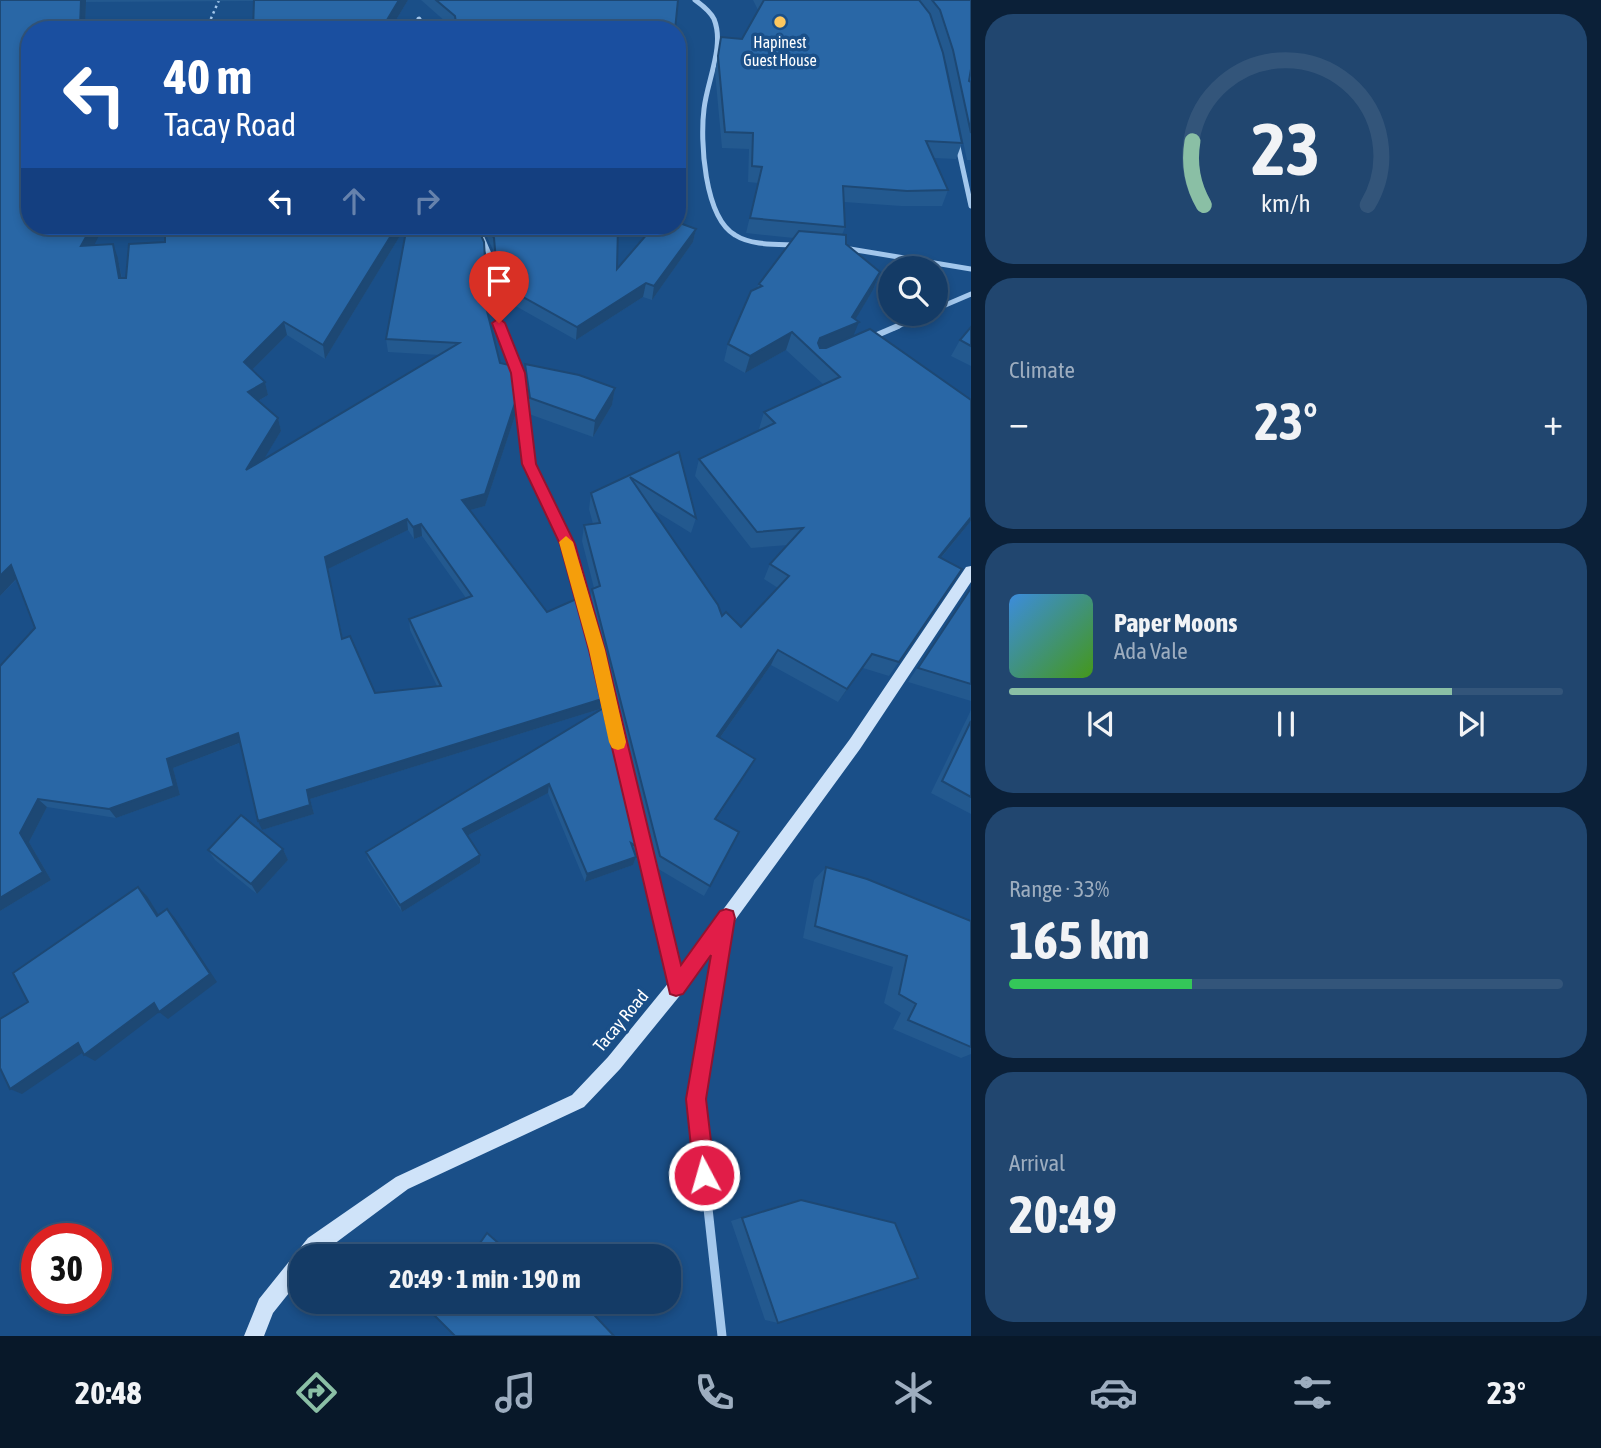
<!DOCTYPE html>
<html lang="en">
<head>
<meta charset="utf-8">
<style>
  body { margin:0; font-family:"Asap Condensed",sans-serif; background:#21466f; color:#f1f3f6; height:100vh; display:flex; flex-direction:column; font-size:26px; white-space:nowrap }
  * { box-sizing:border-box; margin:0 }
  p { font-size:23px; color:#9dadbf }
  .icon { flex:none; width:38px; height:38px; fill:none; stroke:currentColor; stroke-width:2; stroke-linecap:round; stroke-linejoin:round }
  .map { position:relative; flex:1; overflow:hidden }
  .panel { display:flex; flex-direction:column; gap:14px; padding:14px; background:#0b2038; width:630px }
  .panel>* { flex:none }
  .banner { position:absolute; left:21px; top:21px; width:665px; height:214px; border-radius:28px; box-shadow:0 4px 10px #0003,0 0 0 2px #33557a; background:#1a4fa0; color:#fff; overflow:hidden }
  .tools { position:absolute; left:878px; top:256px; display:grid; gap:14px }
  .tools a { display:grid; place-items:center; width:70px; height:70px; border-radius:50%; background:#143b66; box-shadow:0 4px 10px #0003,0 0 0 2px #33557a; font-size:35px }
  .speed { position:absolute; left:21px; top:1223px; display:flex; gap:14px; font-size:35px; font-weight:700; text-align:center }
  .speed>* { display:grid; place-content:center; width:91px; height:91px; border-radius:50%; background:#143b66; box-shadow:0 4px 10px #0003,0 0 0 2px #33557a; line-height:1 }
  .speed .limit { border:10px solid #d22; background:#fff; color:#111 }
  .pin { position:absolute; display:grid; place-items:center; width:60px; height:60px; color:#fff; margin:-72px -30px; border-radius:50% 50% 50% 0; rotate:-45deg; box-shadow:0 0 7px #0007 }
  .pin .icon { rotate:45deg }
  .me { position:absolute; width:77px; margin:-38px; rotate:354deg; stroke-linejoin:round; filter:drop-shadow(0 0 5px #0008) }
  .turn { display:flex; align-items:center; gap:24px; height:147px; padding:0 28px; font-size:32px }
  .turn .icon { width:91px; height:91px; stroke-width:2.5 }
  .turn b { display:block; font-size:49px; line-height:60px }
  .lanes { display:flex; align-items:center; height:66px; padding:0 28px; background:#0003; justify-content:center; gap:35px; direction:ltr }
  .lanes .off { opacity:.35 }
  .big { font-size:52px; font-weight:700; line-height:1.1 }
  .panel .widget { flex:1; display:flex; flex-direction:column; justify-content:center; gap:10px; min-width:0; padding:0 24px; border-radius:28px; background:#21466f }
  .panel .dial { align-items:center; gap:0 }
  .dial svg { height:182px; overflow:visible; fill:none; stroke:#33557a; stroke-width:7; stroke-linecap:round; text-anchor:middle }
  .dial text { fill:#f1f3f6; stroke:none }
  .song { display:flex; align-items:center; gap:21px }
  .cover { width:84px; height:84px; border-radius:10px; background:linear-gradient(135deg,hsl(210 70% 55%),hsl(100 70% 35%)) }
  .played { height:7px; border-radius:4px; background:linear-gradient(90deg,#8abfa5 80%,#33557a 80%) }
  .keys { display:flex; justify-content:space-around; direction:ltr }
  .heat { display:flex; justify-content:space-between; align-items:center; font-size:38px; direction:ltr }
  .charge { height:10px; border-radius:5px; background:linear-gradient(90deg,#34c759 33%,#33557a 0) }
  .trip { position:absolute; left:289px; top:1244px; width:392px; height:70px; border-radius:28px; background:#143b66; box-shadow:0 4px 10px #0003,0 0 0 2px #33557a; font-weight:700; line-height:70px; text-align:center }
  .menu { display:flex; height:112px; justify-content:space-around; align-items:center; background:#081829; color:#9dadbf }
  .menu .icon { width:49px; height:49px }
  .menu .on { color:#8abfa5 }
  .menu b { font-size:32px; color:#f1f3f6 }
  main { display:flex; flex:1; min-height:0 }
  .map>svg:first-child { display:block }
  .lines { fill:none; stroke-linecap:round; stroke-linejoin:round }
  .path { stroke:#a3c7ec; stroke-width:2.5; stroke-dasharray:2.5 3.5; stroke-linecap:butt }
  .minor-far2 { stroke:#a3c7ec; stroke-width:5 }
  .minor-far1 { stroke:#a3c7ec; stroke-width:6 }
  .minor { stroke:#a3c7ec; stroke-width:9 }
  .secondary { fill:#cfe3f9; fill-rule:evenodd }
  .wall { fill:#23598f; fill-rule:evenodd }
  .shaded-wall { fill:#1d4874 }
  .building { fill:#2967a6; stroke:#1d4874; stroke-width:2; fill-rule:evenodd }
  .route { fill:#e11d48; stroke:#92132f; stroke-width:2 }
  .slow { fill:#f59e0b }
  .poi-dot { fill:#fec85f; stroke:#1a4f88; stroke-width:2.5 }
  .labels { text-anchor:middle; stroke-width:7; stroke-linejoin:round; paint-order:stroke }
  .far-poi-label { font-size:16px; fill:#fff; stroke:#1a4f88 }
  .street-label { font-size:18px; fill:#fff; stroke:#1a4f88 }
</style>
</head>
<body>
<main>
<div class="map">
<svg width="971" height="1336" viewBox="0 0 971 1336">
  <rect width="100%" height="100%" fill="#1a4f88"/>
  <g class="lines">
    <path class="path" d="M206,30L219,0"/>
    <g class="minor-far2">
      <path d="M695,0C702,5 710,11 714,19C725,46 707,81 704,109C700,140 704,217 735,235C752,246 778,244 798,245"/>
      <path d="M419,19L423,30"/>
      <path d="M957,142L971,206"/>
      <path d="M477,226L489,254L492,293L501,328"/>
      <path d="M844,248L971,269"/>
      <path d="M936,309L971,294"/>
      <path d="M894,328L927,313"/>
    </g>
    <g class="minor-far1">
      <path d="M500,326L518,373L529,464L567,544L597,650L623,761"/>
      <path d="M870,338L898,326"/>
    </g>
    <g class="minor">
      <path d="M623,760L675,983"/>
      <path d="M722,1336L696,1099L724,929"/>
    </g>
    <path class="secondary" d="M971,566V582L860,749L682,993L620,1069L584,1107L408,1189L318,1256H301V1278L273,1313L264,1336H244L259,1299L308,1238L396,1177L572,1095L608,1057L670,981L850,739L966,567Z"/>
  </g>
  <g class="wall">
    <path d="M0,0H408L390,30H253L254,1L86,2L85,30H30V226L94,245L118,258L122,278H126L165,242V226H406L325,359L287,335L252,370L265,382L268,395L258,401L278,418L281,431L263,460L439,355L388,352L386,339L407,226L486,276V290L481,287L500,363L517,410L485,506L470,510L547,612L581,597L641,849L638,857L635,855L636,857L633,865L585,882L548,793L467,836L480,863L402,912L368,860L366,852L600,710V709L310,799L314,814L262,830L240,743L173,768L180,795L116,818L47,807L29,842L51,880L0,911L35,628L17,579L0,596ZM408,530L414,539L422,536L466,598L409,619L410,630L437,686L375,693L343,639L328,569Z"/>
    <path d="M421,0H678L675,30H455Z"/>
    <path d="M753,0H971V80L969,79V81L971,82V160H967L947,66L934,25L962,143L956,159L934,158L948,190L942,206H901L844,202L845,227L842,235L846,244L880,272L873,290L855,319L853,337L971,400V521L941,558L962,569L889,676L863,668L838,702L771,665L720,738L755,759L748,771L716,820L739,832L704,896L655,867L590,604L592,589L594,588L582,541L584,525L593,524L589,509L591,493L679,452L696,518L691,533L652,509L722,616L741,627L778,588L764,579L770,564L788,545L751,548L695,476L699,459L760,431L759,429L764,412L824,385L786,350L745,373L724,361L728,344L759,284L794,238L746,233L758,183L748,182L749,149L722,148L715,72L721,37L742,39L758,10Z"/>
    <path d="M482,226H618L617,269L696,229L693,242L652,300L643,297L576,340L498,296L494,252Z"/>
    <path d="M971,327V366L951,356L960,340Z"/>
    <path d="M525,364L615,388L612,405L593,437L529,414L525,381Z"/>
    <path d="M971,587V701L908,682Z"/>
    <path d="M971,710V814L931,793Z"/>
    <path d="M283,849L288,860L257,894L215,860L208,850Z"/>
    <path d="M826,867L971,921V1054L961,1058L893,1029L901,1013L884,1003L893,967L803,938L814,880Z"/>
    <path d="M801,1200L778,1323L765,1320L731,1221L788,1203Z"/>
  </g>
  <g class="shaded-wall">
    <path d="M81,0H86V2L85,30H81L80,27Z"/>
    <path d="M399,0H408L390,30H381Z"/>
    <path d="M92,226H104L87,259L81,246Z"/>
    <path d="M397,226H406L325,359L323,345Z"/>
    <path d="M696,229L693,242L652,300L654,286Z"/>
    <path d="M113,244L118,258L124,292L119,278Z"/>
    <path d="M880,272L873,290L852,325L859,322L852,339L814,353L820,338L852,317Z"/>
    <path d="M646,283L643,297L576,340L577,327Z"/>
    <path d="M284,322L287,335L247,375L244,362Z"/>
    <path d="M792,332L786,350L745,373L750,356Z"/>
    <path d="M265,382L268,395L251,405L248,392Z"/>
    <path d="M615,388L612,405L593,437L595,421Z"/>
    <path d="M517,397V410L485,506L463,512L462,500Z"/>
    <path d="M278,418L281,431L250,482L246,470Z"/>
    <path d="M971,517V521L929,572L939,557Z"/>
    <path d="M407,519L408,530L328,569L325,557Z"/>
    <path d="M421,524L422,536L414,539L413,527Z"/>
    <path d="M11,565L19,576L0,596V576Z"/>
    <path d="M778,650L771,665L712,749L717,736Z"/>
    <path d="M872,654L863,668L838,702L847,689Z"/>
    <path d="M602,699L600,709L310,799L314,814L262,830L258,821L307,790Z"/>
    <path d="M238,733L242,742L173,768L180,795L116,818L109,809L167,759Z"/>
    <path d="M755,759L748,771L709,830L715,819Z"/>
    <path d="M549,784L548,793L463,838V829Z"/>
    <path d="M38,799L47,807L29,842L51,880L0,911V898L20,833Z"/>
    <path d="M283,849L288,860L257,894L251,884Z"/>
    <path d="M480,855V863L402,912L400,905Z"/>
    <path d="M636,857L633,865L585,882L587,874Z"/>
    <path d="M138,887L147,896L165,925L157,916Z"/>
    <path d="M167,909L175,918L217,982L168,1019L159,1012Z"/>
    <path d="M154,1003L162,1010L95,1061L84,1055Z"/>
    <path d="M78,1043L88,1049L22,1094L10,1089Z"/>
  </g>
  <g class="building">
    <path d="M0,0H81L80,27L66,26L67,30H30V226H92L81,246L113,244L119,278H126L129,244L165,242V226H397L323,345L284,322L244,362L265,382L248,392L278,418L246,470L459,343L386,339L407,226H477L484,242L486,276L477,271L500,363L513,366L517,397L485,494L462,500L547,612L581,597L641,849L631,843L636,857L587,874L549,784L463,829L480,855L400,905L366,852L605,707L602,699L307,790L310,805L258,821L238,733L167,759L174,786L109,809L38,799L20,833L43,872L0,898V666L35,628L11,565L0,576ZM407,519L413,527L421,524L472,596L409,619L441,686L375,693L350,636L342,639L325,557Z"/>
    <path d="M254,0H399L381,30H253Z"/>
    <path d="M436,0H678L675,30H457L455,16Z"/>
    <path d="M764,0H919L930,14L943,53L962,143L926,141L948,190L907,191L843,186L845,227L750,218L762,167L752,166L753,133L725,132L718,56L721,37L742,39Z"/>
    <path d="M932,0H971V69L969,81L971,82V133L953,50L940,10Z"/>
    <path d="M677,222L696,229L654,286L646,283L577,327L498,283L494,238L488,226H618L617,269L654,226H677Z"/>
    <path d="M799,231L846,235V244L880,272L852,317L859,322L820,338L818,343L820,348H826L870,329L971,400V517L939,557L962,569L899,662L872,654L847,689L778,650L717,736L755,759L715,819L739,832L710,886L660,856L592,589L600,586L584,525L600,523L591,493L679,452L696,518L630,477L718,605L722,616L726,612L741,627L789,576L770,564L803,528L757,532L699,459L775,423L764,412L840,377L792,332L750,356L728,344L751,291L762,286L759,284Z"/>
    <path d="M971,327V346L960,340Z"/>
    <path d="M525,364L579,375L615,388L595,421L530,398Z"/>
    <path d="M971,588V684L918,668Z"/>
    <path d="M971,721V797L942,781Z"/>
    <path d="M241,815L283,849L251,884L208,850Z"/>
    <path d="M826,867L867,879L971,921V1047L908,1020L916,1004L899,994L907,956L815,926Z"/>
    <path d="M138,887L157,916L167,909L210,974L159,1012L154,1003L84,1055L78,1043L10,1089L0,1068V1019L28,1002L13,973Z"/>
    <path d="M801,1200L895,1223L918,1278L778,1323L742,1218Z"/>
    <path d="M487,1233L513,1256H471Z"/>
    <path d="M438,1302H582L614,1336H455L431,1312Z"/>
  </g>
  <path class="route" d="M499,318L505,323L525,373L536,464L575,544L605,650L681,965L720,911L726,909L733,911L735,918L706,1099L715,1175L712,1183L704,1186L697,1183L694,1175L686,1099L711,955L683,994L676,996L670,994L589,650L560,544L522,464L511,373L492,323Z"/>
  <path class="slow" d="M566,536L573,542L605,650L626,742L624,748L618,750L612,748L609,742L589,650L559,542Z"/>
  <circle class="poi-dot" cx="780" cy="22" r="7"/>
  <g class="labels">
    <g class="far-poi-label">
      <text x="780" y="48">Hapinest<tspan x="780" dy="18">Guest House</tspan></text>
    </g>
    <g class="street-label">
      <text transform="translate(621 1021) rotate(-50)" y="6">Tacay Road</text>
    </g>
  </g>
</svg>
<div class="tools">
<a><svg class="icon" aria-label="search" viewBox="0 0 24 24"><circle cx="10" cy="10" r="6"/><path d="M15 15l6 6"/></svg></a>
</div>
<div class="speed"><div class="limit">30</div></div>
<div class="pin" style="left:499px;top:323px;background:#d93025"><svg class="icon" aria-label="arrive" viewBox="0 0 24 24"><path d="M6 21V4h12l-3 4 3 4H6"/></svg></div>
<svg class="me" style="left:704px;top:1175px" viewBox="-20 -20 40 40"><circle r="17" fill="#e11d48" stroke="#fff" stroke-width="3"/><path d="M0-11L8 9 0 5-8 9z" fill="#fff"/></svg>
<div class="trip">20:49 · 1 min · 190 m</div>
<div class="banner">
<div class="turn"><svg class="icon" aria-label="left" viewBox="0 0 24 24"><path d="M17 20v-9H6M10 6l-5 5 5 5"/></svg><div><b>40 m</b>Tacay Road</div></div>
<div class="lanes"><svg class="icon" aria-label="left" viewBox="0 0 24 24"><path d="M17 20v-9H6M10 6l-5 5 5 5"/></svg><svg class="icon off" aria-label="ahead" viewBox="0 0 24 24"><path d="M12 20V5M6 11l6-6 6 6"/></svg><svg class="icon off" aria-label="right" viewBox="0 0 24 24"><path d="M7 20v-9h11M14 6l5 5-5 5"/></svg></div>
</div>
</div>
<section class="panel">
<div class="widget dial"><svg viewBox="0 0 100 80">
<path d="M14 69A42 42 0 1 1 86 69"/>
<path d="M14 69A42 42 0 0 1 9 41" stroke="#8abfa5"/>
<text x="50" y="56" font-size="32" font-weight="700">23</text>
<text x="50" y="72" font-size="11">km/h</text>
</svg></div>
<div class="widget"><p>Climate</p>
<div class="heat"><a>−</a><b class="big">23°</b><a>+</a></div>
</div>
<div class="widget">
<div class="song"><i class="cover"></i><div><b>Paper Moons</b><p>Ada Vale</p></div></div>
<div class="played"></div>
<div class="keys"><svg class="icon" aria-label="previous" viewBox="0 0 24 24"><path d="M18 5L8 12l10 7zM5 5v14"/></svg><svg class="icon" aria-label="pause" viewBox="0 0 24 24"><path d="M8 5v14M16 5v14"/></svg><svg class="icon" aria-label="next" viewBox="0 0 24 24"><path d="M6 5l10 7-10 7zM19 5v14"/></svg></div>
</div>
<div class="widget"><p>Range · 33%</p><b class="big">165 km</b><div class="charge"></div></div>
<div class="widget"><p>Arrival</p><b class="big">20:49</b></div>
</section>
</main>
<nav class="menu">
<b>20:48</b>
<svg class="icon on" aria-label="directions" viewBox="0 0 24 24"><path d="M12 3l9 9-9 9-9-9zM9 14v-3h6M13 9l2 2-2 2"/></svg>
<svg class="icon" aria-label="music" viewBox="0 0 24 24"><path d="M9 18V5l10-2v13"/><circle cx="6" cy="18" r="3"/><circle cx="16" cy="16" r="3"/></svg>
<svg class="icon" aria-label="phone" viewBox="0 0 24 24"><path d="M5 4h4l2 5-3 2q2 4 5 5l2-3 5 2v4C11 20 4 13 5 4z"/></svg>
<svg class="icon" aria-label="climate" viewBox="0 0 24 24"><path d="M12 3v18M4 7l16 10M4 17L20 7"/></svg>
<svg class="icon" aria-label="car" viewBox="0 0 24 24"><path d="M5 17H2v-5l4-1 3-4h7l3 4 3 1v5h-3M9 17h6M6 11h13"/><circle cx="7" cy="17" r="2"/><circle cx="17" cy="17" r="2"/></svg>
<svg class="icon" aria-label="filters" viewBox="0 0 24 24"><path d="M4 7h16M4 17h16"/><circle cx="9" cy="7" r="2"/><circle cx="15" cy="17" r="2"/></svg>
<b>23°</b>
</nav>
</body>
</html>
